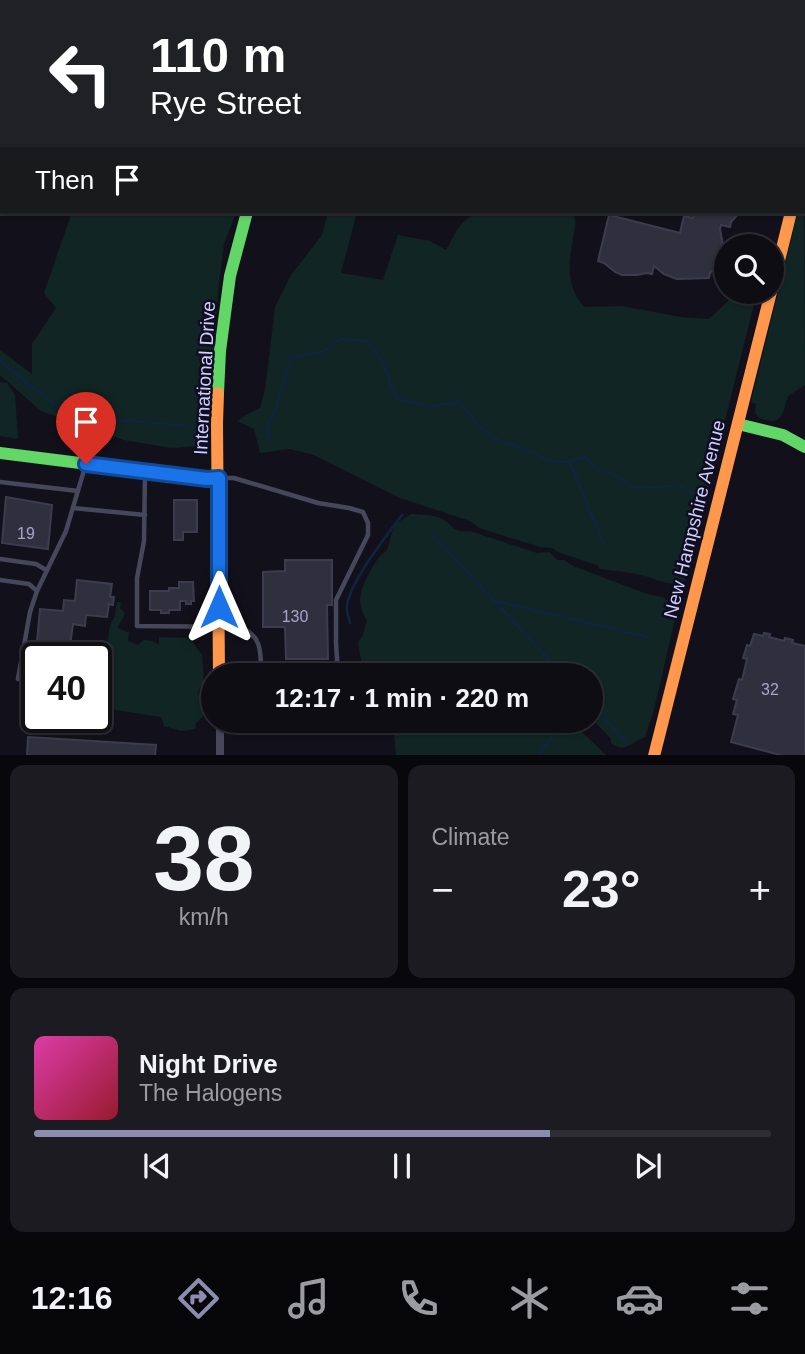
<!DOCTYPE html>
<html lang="en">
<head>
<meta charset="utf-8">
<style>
  body { margin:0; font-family:Helvetica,sans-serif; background:#1c1b22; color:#f1f3f6; height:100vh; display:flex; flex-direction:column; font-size:26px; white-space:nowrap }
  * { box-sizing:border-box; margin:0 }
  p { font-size:23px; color:#9b9ca0 }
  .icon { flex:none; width:38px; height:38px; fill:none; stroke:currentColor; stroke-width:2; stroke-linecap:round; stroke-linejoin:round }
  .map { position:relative; height:755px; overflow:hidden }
  .panel { display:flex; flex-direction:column; gap:10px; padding:10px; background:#08070b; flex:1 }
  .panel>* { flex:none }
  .hud { position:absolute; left:0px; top:0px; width:805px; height:214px; box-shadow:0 2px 5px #0004,0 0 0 2px #2e2d34; background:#202124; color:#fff; overflow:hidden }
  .tools { position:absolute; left:714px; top:234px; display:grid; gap:14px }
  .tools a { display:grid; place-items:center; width:70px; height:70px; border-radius:50%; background:#0e0d14; box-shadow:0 2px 5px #0004,0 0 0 2px #2e2d34; font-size:35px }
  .speed { position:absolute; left:21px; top:642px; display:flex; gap:14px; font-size:35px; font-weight:700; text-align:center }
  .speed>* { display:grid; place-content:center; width:91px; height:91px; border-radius:50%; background:#0e0d14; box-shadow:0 2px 5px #0004,0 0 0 2px #2e2d34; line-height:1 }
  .speed .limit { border:4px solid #111; border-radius:10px; background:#fff; color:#111 }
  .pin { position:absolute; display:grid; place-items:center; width:60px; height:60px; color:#fff; margin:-72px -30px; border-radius:50% 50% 50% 0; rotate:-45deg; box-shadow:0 0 7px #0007 }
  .pin .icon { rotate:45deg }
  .me { position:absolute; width:77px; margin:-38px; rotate:0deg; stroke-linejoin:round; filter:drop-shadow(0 0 5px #0008) }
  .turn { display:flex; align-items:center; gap:24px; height:147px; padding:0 35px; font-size:32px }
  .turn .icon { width:91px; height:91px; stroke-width:2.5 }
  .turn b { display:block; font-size:49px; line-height:60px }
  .then { display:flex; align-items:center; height:66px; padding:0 35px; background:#0003; gap:14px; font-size:26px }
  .big { font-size:52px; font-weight:700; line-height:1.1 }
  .panel .card { flex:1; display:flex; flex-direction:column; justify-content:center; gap:10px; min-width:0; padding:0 24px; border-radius:14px; background:#1c1b22 }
  .panel .dial { align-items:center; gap:0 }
  .dial b { font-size:91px; line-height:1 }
  .song { display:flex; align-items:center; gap:21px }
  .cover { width:84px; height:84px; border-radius:10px; background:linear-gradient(135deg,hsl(320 70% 55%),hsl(350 70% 35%)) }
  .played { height:7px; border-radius:4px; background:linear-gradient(90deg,#8c8cae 70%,#2e2d34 70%) }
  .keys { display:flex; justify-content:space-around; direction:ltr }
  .heat { display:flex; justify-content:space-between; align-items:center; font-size:38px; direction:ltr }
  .panel .tiles { flex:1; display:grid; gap:10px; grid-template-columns:1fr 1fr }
  .card:last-child { grid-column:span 2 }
  .trip { position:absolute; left:201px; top:663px; width:402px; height:70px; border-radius:35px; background:#0e0d14; box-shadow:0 2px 5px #0004,0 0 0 2px #2e2d34; font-weight:700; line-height:70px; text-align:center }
  .dock { display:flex; height:112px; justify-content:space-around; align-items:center; background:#060508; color:#9b9ca0 }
  .dock .icon { width:49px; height:49px }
  .dock .on { color:#8c8cae }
  .dock b { font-size:32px; color:#f1f3f6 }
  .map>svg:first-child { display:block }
  .green { fill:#112524 }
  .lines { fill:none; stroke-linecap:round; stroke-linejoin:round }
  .stream { stroke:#0e253e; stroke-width:2.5 }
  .building { fill:#302f3d; stroke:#3d3c4e; stroke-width:2 }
  .lane { stroke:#47475b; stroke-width:4.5 }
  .street { stroke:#47475b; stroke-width:8 }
  .fast { stroke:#63d668; stroke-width:12 }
  .slow { stroke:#ff974d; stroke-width:12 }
  .route-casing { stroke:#114b97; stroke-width:18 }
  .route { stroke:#1a73e8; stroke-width:12 }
  .labels { text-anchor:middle; stroke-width:5; stroke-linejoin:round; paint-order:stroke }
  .number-label { font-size:16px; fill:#a6a6cd }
  .street-label { font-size:19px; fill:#cecefd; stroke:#0f0d1f }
</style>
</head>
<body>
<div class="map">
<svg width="805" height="756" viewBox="0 0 805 756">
  <rect width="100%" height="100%" fill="#12111b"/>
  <g class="green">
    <path d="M804,187L805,385L788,396C783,410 784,424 766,420C757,417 761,419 755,413L756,404L751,402L798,212H803Z"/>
    <path d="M72,212H236L224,244L218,291L211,407L196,446L172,448L124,440L41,411L0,375V350L32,374V344L56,308L44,293Z"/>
    <path d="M328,212H357L341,273L383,280L398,235L430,241L446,250C452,240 458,225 468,218C482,207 547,212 567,212L574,215C576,223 575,229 573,237C569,265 565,284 584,307L621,306L681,317L709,319L728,301L735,292H757L686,577L683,583C668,586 659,580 645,576C631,572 615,571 600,569L597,565L558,552L552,548L540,547L479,528L470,521L400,498L314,455L290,449L260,453L254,429L238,421L244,416L260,408L265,390L275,307L291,275L322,235Z"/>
    <path d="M0,382L7,383L15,395L18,439L0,436Z"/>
    <path d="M411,514C420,515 431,514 440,518C452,523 453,534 470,531L537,553L550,552L557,560H564L573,566L647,594L663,597L677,610L654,710L645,737C633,742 623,754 611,743V739L592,719V676L375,675L361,660L358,642L363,635L367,620C354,602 362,585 372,568C377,560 379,555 387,551L394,525Z"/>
    <path d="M117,602H119L121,604L120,608L125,613C124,619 118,623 118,628L129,633L128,641L138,645L144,640L153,641L159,645V637L187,638C194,641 196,649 202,654L204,681L198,691L203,716L196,723L195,729L181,731L164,726L161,717L96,707V699H99L110,625L115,616Z"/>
    <path d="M382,721H580L577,723L581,731L606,755H396L394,735L381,724Z"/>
  </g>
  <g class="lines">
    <g class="stream">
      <path d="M0,360L32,387L57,406L106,419L189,426"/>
      <path d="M269,437L267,427L275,411L291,357L322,352L341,339L367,341L382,361L396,398L428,407L459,402C471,416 483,433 500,441C506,444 515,445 521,448C548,459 555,468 585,457L597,469L613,474L634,487L645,488L674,486L683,488L691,493H699"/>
      <path d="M570,463L604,544"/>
      <path d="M433,535L564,676"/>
      <path d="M495,601L648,637"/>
      <path d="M350,623C349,618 346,611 347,606C349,583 387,535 402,515"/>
      <path d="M592,705L627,743"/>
      <path d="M538,756L562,721"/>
    </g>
  </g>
  <g class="building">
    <path d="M564,0H607V2H561Z"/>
    <path d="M695,212H740L731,222L730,227L721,225L720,229L723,246L722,254L715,269L710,273L709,278L677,279L664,274L654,266L652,274L647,273L637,275H622L615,272L604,263L598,261L609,215L680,233L684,216L693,218Z"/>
    <path d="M6,497L52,505L48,549L2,543Z"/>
    <path d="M174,500H197V532H183V540H174Z"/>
    <path d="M285,560H332V605H327L328,659H286L285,627H263V572L285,571Z"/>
    <path d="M77,580L112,584L110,597H114L113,605L109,604L107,617L86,615L85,626L73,624L70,646L58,645L57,648L49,647L50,644L37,642L40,609L63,611L64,600L75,601Z"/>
    <path d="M179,582H193L194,601H191V604H186V601H180V610H169V613H161V610H150V591H169V588H179Z"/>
    <path d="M764,633L770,634L769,637L784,641L785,638L793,640L792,643L805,646V756H784L731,742L738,715L733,714L737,700L733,699L739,679L742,680L747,659L743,658L747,645L750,646L754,634L763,636Z"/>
    <path d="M28,737L156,745L155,756H27Z"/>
  </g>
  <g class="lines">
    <g class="lane">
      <path d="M260,0L261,2"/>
      <path d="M145,473L144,541L137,578V626L239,627C262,635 261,652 261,673L338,674L336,643V600L368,535V523L363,512L349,508L318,503L234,478H219"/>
      <path d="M0,482L78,491"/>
      <path d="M73,508L145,515"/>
      <path d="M0,559L36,564L46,570"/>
      <path d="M0,580L29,584L37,591"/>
      <path d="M18,679L30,612L37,591L66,531L85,467"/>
    </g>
    <g class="street">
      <path d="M372,2L374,0"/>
      <path d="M220,721V756"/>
    </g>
    <g class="fast">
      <path d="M803,160L805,153"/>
      <path d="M218,393L220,351L230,276L247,212"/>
      <path d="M738,424L783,435L805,447"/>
      <path d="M0,453L207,479L219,478"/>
    </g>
    <g class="slow">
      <path d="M772,289L791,212"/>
      <path d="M218,393L217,423L219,676"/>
      <path d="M654,756L771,292"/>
    </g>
  </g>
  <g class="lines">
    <g class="route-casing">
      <path id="route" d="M86,464L207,479L219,478V607"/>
    </g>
    <use href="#route" class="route"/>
  </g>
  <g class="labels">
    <g class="number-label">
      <text x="26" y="539">19</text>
      <text x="295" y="622">130</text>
      <text x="770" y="695">32</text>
    </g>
    <g class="street-label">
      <text transform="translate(204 378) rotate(-87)" y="7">International Drive</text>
      <text transform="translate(694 519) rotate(-76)" y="7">New Hampshire Avenue</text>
    </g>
  </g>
</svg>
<div class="tools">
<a><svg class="icon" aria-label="search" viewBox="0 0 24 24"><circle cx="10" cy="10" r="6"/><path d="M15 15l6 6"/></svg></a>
</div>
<div class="speed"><div class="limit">40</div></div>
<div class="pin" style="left:86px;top:464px;background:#d93025"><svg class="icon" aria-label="arrive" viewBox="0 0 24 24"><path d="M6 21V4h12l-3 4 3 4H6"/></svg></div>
<svg class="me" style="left:219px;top:607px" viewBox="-20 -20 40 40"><path d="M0-17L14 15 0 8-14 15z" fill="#1a73e8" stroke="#fff" stroke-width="4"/></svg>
<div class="trip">12:17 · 1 min · 220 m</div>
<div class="hud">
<div class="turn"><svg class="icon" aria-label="left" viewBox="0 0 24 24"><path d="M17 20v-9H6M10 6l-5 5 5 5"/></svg><div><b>110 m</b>Rye Street</div></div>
<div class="then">Then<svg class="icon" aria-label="arrive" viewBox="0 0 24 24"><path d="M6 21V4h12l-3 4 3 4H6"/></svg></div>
</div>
</div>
<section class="panel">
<div class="tiles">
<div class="card dial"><b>38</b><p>km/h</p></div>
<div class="card"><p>Climate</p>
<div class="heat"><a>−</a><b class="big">23°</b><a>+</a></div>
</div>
<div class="card">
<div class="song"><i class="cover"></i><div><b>Night Drive</b><p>The Halogens</p></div></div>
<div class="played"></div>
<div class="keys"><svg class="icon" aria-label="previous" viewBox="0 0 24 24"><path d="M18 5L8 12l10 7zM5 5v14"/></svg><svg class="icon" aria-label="pause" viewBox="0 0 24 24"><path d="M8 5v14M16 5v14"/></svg><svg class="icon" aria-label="next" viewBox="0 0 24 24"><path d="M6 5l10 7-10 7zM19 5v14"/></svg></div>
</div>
</div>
</section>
<nav class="dock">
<b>12:16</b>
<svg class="icon on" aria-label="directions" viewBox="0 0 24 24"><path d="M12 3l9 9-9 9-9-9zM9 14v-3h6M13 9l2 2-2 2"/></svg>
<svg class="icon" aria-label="music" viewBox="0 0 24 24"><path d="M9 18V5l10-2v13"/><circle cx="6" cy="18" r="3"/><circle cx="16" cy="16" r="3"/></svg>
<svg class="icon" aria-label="phone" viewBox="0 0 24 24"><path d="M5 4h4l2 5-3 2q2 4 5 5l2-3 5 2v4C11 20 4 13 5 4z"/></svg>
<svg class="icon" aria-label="climate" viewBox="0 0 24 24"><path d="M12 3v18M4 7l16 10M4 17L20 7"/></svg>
<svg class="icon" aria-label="car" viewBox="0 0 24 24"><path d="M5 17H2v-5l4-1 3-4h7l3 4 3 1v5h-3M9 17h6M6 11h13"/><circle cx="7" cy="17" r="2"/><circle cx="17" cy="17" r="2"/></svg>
<svg class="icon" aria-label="filters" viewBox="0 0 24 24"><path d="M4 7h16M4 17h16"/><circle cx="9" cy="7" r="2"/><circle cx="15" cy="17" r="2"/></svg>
</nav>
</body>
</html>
